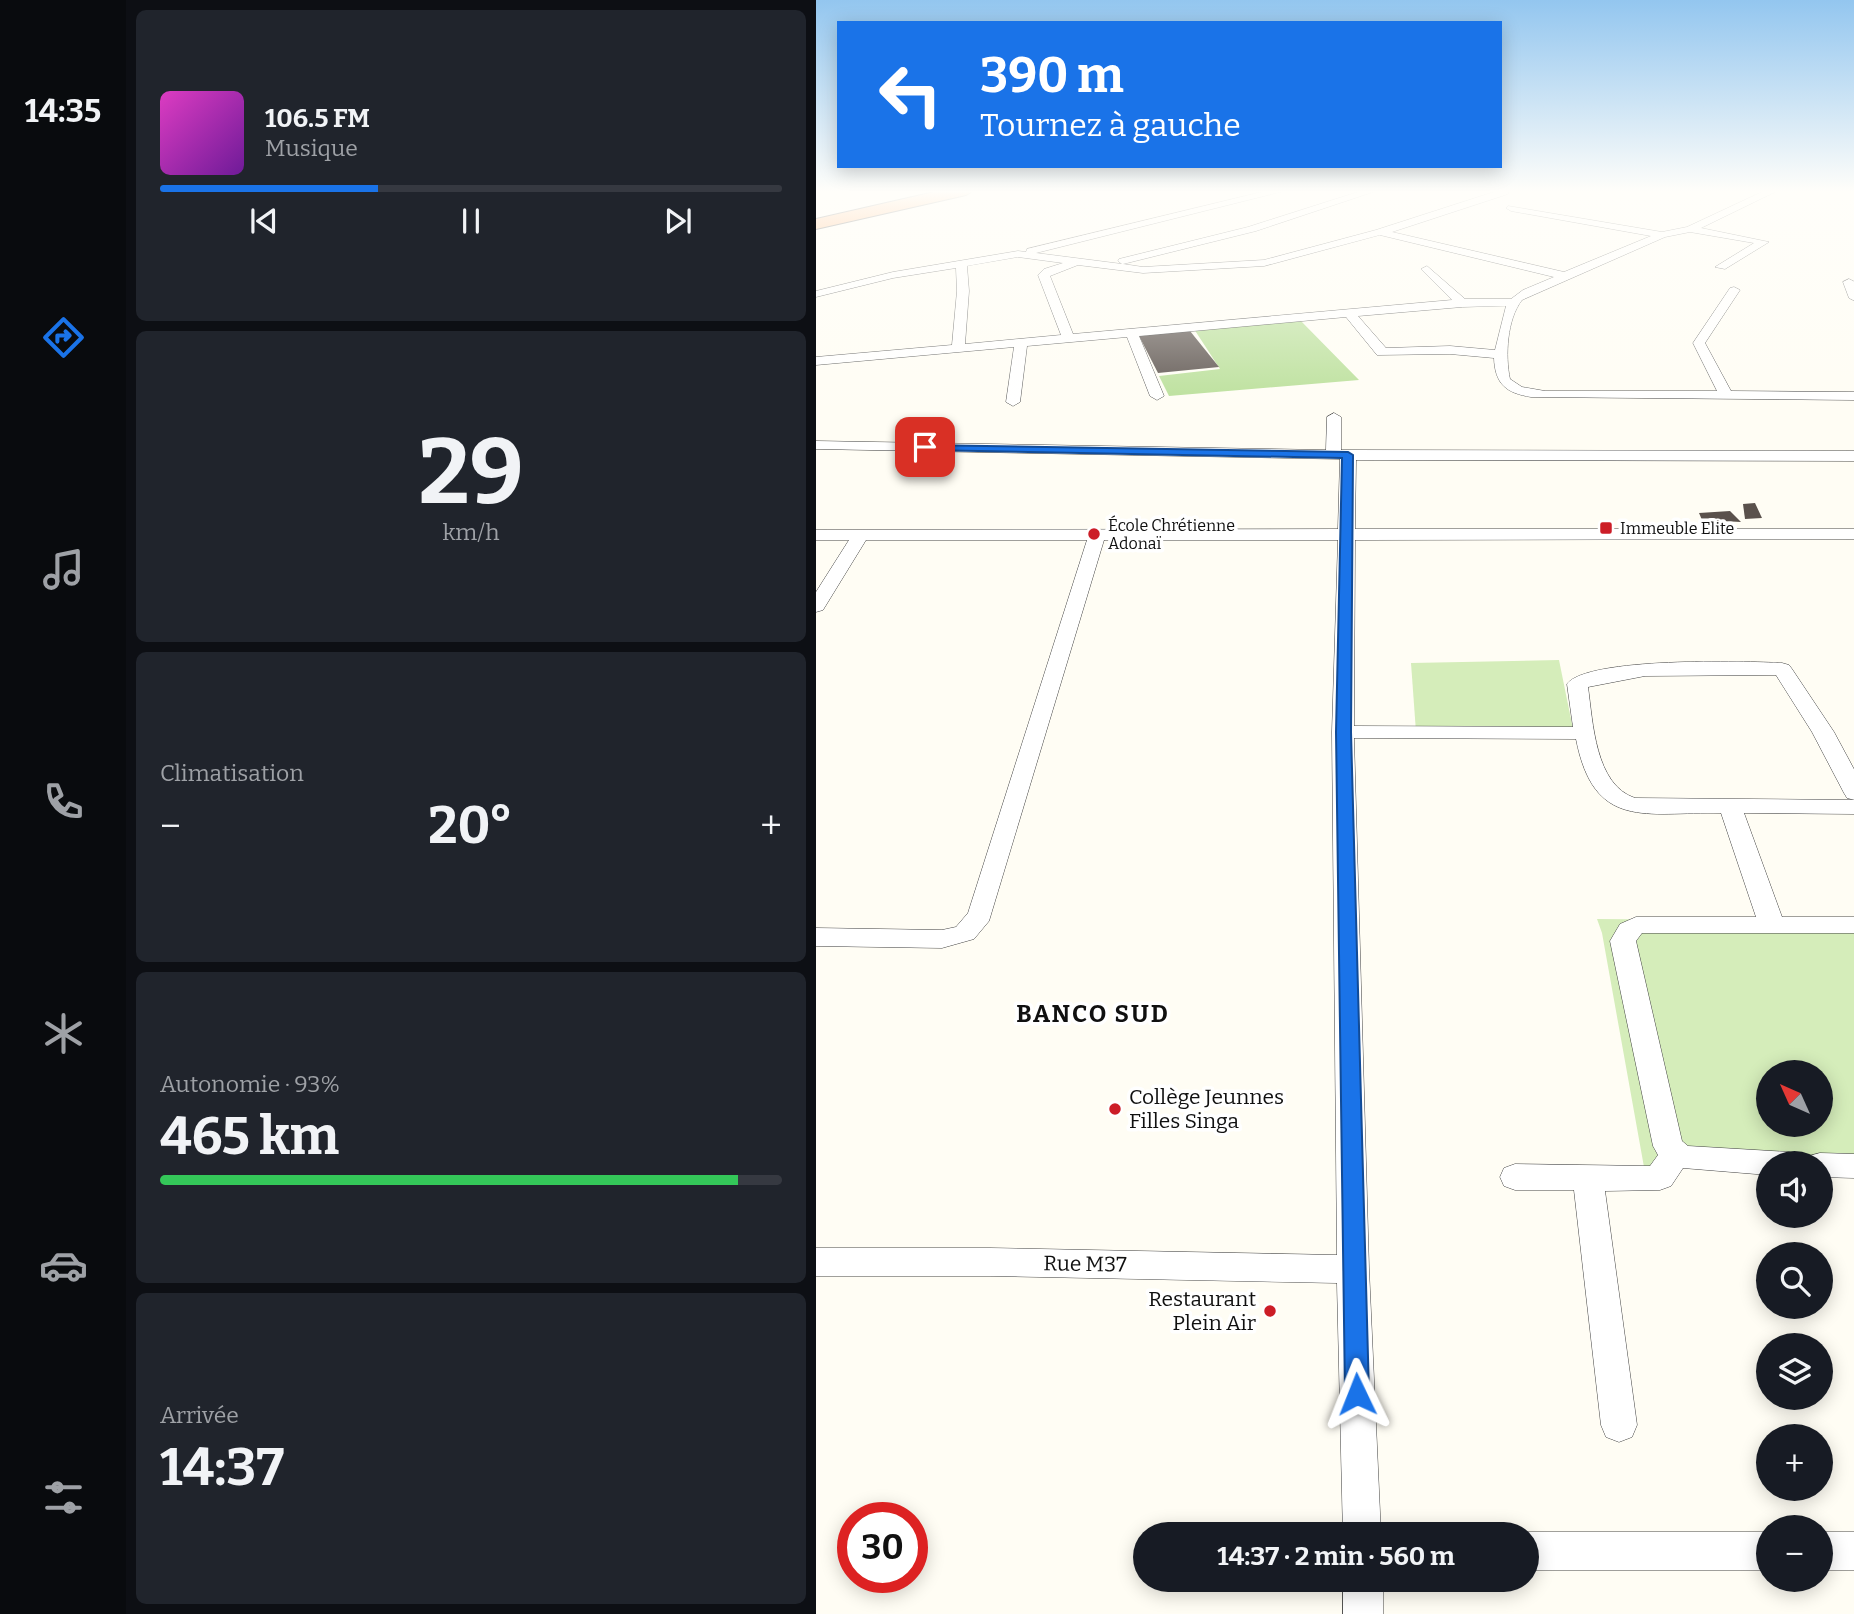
<!DOCTYPE html>
<html lang="fr">
<head>
<meta charset="utf-8">
<style>
  body { margin:0; font-family:Bitter,serif; background:#20242c; color:#f1f3f6; height:100vh; display:flex; flex-direction:column; font-size:26px; white-space:nowrap }
  * { box-sizing:border-box; margin:0 }
  p { font-size:23px; color:#9ea1a6 }
  .icon { flex:none; width:38px; height:38px; fill:none; stroke:currentColor; stroke-width:2; stroke-linecap:round; stroke-linejoin:round }
  .map { position:relative; flex:1; overflow:hidden }
  .details { display:flex; flex-direction:column; gap:10px; padding:10px; background:#0d0f14; width:690px }
  .details>* { flex:none }
  .hud { position:absolute; left:21px; top:21px; width:665px; height:147px; border-radius:0px; box-shadow:0 4px 18px #0003; background:#1a73e8; color:#fff; overflow:hidden }
  .needle { width:46px; rotate:315deg }
  .controls { position:absolute; left:940px; top:1060px; display:grid; gap:14px }
  .controls a { display:grid; place-items:center; width:77px; height:77px; border-radius:50%; background:#171b24; box-shadow:0 4px 18px #0003; font-size:35px }
  .speed { position:absolute; left:21px; top:1502px; display:flex; gap:14px; font-size:35px; font-weight:700; text-align:center }
  .speed>* { display:grid; place-content:center; width:91px; height:91px; border-radius:50%; background:#171b24; box-shadow:0 4px 18px #0003; line-height:1 }
  .speed .limit { border:10px solid #d22; background:#fff; color:#111 }
  .pin { position:absolute; display:grid; place-items:center; width:60px; height:60px; color:#fff; margin:-30px; border-radius:14px; box-shadow:0 4px 10px #0006 }
  .me { position:absolute; width:77px; margin:-38px; rotate:358deg; stroke-linejoin:round; filter:drop-shadow(0 0 5px #0008) }
  .turn { display:flex; align-items:center; gap:24px; height:147px; padding:0 28px; font-size:32px }
  .turn .icon { width:91px; height:91px; stroke-width:2.5 }
  .turn b { display:block; font-size:49px; line-height:60px }
  .big { font-size:52px; font-weight:700; line-height:1.1 }
  .details .widget { flex:1; display:flex; flex-direction:column; justify-content:center; gap:10px; min-width:0; padding:0 24px; border-radius:10px; background:#20242c }
  .details .dial { align-items:center; gap:0 }
  .dial b { font-size:91px; line-height:1 }
  .song { display:flex; align-items:center; gap:21px }
  .cover { width:84px; height:84px; border-radius:10px; background:linear-gradient(135deg,hsl(310 70% 55%),hsl(280 70% 35%)) }
  .played { height:7px; border-radius:4px; background:linear-gradient(90deg,#1a73e8 35%,#363941 35%) }
  .keys { display:flex; justify-content:space-around; direction:ltr }
  .heat { display:flex; justify-content:space-between; align-items:center; font-size:38px; direction:ltr }
  .charge { height:10px; border-radius:5px; background:linear-gradient(90deg,#34c759 93%,#363941 0) }
  .trip { position:absolute; left:317px; top:1522px; width:406px; height:70px; border-radius:35px; background:#171b24; box-shadow:0 4px 18px #0003; font-weight:700; line-height:70px; text-align:center }
  main { display:flex; flex:1; min-height:0 }
  .menu { display:flex; flex-direction:column; width:126px; justify-content:space-around; align-items:center; background:#090b0e; color:#9ea1a6 }
  .menu .icon { width:49px; height:49px }
  .menu .selected { color:#1a73e8 }
  .menu b { font-size:32px; color:#f1f3f6 }
  .map>svg:first-child { display:block }
  .green { fill:#d5edba; fill-rule:evenodd }
  .forest { fill:#b9df98 }
  .building { fill:#5a514c }
  .lines { fill:none; stroke-linecap:round; stroke-linejoin:round }
  .minor-casing { stroke:#434343; stroke-width:1 }
  .motorway-casing { stroke:#212121; stroke-width:2 }
  .minor { fill:#fff; fill-rule:evenodd }
  .motorway { fill:#fd9f54; fill-rule:evenodd }
  .route { fill:#1a73e8; stroke:#114b97; stroke-width:2 }
  .poi-dot { fill:#cc1d27; stroke:#fff; stroke-width:2.5 }
  .labels { text-anchor:middle; stroke-width:7; stroke-linejoin:round; paint-order:stroke }
  .far-poi-label { font-size:16px; fill:#101010; stroke:#fff; text-anchor:start }
  .near-poi-label { font-size:21px; fill:#101010; stroke:#fff; text-anchor:start }
  .near-street-label { font-size:21px; fill:#101010; stroke:#fff }
  .district-label { font-size:24px; font-weight:bold; letter-spacing:2px; fill:#101010; stroke:#fff }
</style>
</head>
<body>
<main>
<nav class="menu">
<b>14:35</b>
<svg class="icon selected" aria-label="directions" viewBox="0 0 24 24"><path d="M12 3l9 9-9 9-9-9zM9 14v-3h6M13 9l2 2-2 2"/></svg>
<svg class="icon" aria-label="music" viewBox="0 0 24 24"><path d="M9 18V5l10-2v13"/><circle cx="6" cy="18" r="3"/><circle cx="16" cy="16" r="3"/></svg>
<svg class="icon" aria-label="phone" viewBox="0 0 24 24"><path d="M5 4h4l2 5-3 2q2 4 5 5l2-3 5 2v4C11 20 4 13 5 4z"/></svg>
<svg class="icon" aria-label="climate" viewBox="0 0 24 24"><path d="M12 3v18M4 7l16 10M4 17L20 7"/></svg>
<svg class="icon" aria-label="car" viewBox="0 0 24 24"><path d="M5 17H2v-5l4-1 3-4h7l3 4 3 1v5h-3M9 17h6M6 11h13"/><circle cx="7" cy="17" r="2"/><circle cx="17" cy="17" r="2"/></svg>
<svg class="icon" aria-label="filters" viewBox="0 0 24 24"><path d="M4 7h16M4 17h16"/><circle cx="9" cy="7" r="2"/><circle cx="15" cy="17" r="2"/></svg>
</nav>
<section class="details">
<div class="widget">
<div class="song"><i class="cover"></i><div><b>106.5 FM</b><p>Musique</p></div></div>
<div class="played"></div>
<div class="keys"><svg class="icon" aria-label="previous" viewBox="0 0 24 24"><path d="M18 5L8 12l10 7zM5 5v14"/></svg><svg class="icon" aria-label="pause" viewBox="0 0 24 24"><path d="M8 5v14M16 5v14"/></svg><svg class="icon" aria-label="next" viewBox="0 0 24 24"><path d="M6 5l10 7-10 7zM19 5v14"/></svg></div>
</div>
<div class="widget dial"><b>29</b><p>km/h</p></div>
<div class="widget"><p>Climatisation</p>
<div class="heat"><a>−</a><b class="big">20°</b><a>+</a></div>
</div>
<div class="widget"><p>Autonomie · 93%</p><b class="big">465 km</b><div class="charge"></div></div>
<div class="widget"><p>Arrivée</p><b class="big">14:37</b></div>
</section>
<div class="map">
<svg width="1039" height="1614" viewBox="0 0 1039 1614">
  <rect width="100%" height="100%" fill="#fffdf4"/>
  <g class="green">
    <path d="M743,660L757,729L600,732L595,663Z"/>
    <path d="M781,919L1038,921V1170L1004,1164L828,1167L786,933ZM952,1073H1004V1125H952Z"/>
  </g>
  <path class="forest" d="M483,319L543,380L353,396L343,376L404,369L378,329Z"/>
  <g class="building">
    <path d="M374,331L403,367L342,373L323,336Z"/>
    <path d="M939,503L946,518L929,519L927,504Z"/>
    <path d="M914,511L925,522L886,520L883,513Z"/>
  </g>
  <g class="lines">
    <g class="minor-casing">
      <g id="minor">
        <path d="M454,190H472L220,253L306,264L302,261L303,259L432,227L548,190H563L440,231L307,264L327,267L448,260L560,230L684,190H693L692,194L576,232L748,272L835,236L695,211L690,208L692,206L846,232L871,227L950,190H963L885,228L953,242L909,269L899,267L938,243L874,232L849,237L706,300C691,319 689,356 694,379L706,387L729,391H901L877,343L914,288L918,287L924,290L889,343L915,391L1039,392V400L715,397C690,393 679,384 678,358L634,354L561,355L530,317L323,336L348,396L341,400L334,396L311,337L211,346L204,402L197,406L190,402L198,347L0,365V357L136,345L141,291L140,268L77,278L0,297V291L77,272L202,251L210,252L211,249ZM564,235L738,277L707,290L695,299H649L611,266L605,269L636,300L257,334L234,276L262,265L327,273L448,266ZM202,257L247,263L228,269L222,275L245,335L149,344L153,291L151,266ZM690,306L679,350L634,346L570,348L542,316L646,307Z"/>
        <path d="M1033,279L1039,282V301L1033,298L1027,282Z"/>
        <path d="M518,413L525,417V450L1039,451V461L540,460L539,529H1039V539L539,540L538,726L757,727L751,684C771,657 930,661 966,663L973,665L976,669L1018,732L1039,771V800L1031,798L1028,793L996,732L960,675L829,676L772,687C777,722 779,785 819,798L1039,800V814L928,813L966,917H1039V933H826L820,941L866,1141L872,1146L973,1152L984,1155L988,1164H952V1175L867,1168L855,1186L844,1190L789,1191L821,1425L816,1437L803,1442L790,1437L785,1425L758,1190H699L688,1186L684,1177L688,1168L699,1164L834,1166L842,1155L837,1146L794,941L804,924L820,917H940L905,813C829,812 778,831 760,739L538,738L553,1269L565,1535H527L521,1283L174,1276H0V1248H174L521,1255L516,732L522,540H288L173,921L158,939L126,948L0,946V928L126,930L140,927L152,913L271,540H50L7,610L0,612V592L33,540H0V530L522,529L524,459L0,449V441L510,450L511,417Z"/>
        <path d="M1004,1153L1039,1154V1178L1004,1177V1164H989L993,1156Z"/>
        <path d="M710,1532H952V1570H710V1535H702Z"/>
        <rect x="1004" y="1532" width="35" height="38"/>
        <rect x="527" y="1580" width="40" height="34"/>
      </g>
    </g>
    <g class="motorway-casing">
      <path id="motorway" d="M127,190H158L150,195L0,229V219Z"/>
    </g>
    <use href="#minor" class="minor"/>
    <use href="#motorway" class="motorway"/>
  </g>
  <linearGradient id="sky" x2="0" y2="1"><stop stop-color="#93c6ef"/><stop offset="0.46" stop-color="#fffefa"/><stop offset="1" stop-color="#fffefa" stop-opacity="0"/></linearGradient>
  <rect width="1039" height="416" fill="url(#sky)"/>
  <path class="route" d="M105,445L532,452L537,455L535,732L553,1394L550,1402L541,1405L532,1402L529,1394L520,732L526,458L109,450L105,449Z"/>
  <g class="poi-dot">
    <rect x="783" y="521" width="14" height="14" rx="3.5"/>
    <circle cx="278" cy="534" r="7"/>
    <circle cx="299" cy="1109" r="7"/>
    <circle cx="454" cy="1311" r="7"/>
  </g>
  <g class="labels">
    <g class="far-poi-label">
      <text x="292" y="531">École Chrétienne<tspan x="292" dy="18">Adonaï</tspan></text>
      <text x="804" y="534">Immeuble Elite</text>
    </g>
    <g class="near-poi-label">
      <text x="313" y="1104">Collège Jeunnes<tspan x="313" dy="24">Filles Singa</tspan></text>
      <text x="440" y="1306" text-anchor="end">Restaurant<tspan x="440" dy="24">Plein Air</tspan></text>
    </g>
    <g class="near-street-label">
      <text transform="translate(269 1264) rotate(1)" y="7">Rue M37</text>
    </g>
    <g class="district-label">
      <text x="277" y="1022">BANCO SUD</text>
    </g>
  </g>
</svg>
<div class="controls">
<a><svg class="needle" viewBox="-14 -14 28 28"><path d="M0-13l5 13h-10z" fill="#e53935"/><path d="M0 13l5-13h-10z" fill="#9ea1a6"/></svg></a>
<a><svg class="icon" aria-label="sound" viewBox="0 0 24 24"><path d="M4 9h4l5-4v14l-5-4H4zM17 9q2 3 0 6"/></svg></a>
<a><svg class="icon" aria-label="search" viewBox="0 0 24 24"><circle cx="10" cy="10" r="6"/><path d="M15 15l6 6"/></svg></a>
<a><svg class="icon" aria-label="layers" viewBox="0 0 24 24"><path d="M12 4l9 5-9 5-9-5zM3 14l9 5 9-5"/></svg></a>
<a>+</a>
<a>−</a>
</div>
<div class="speed"><div class="limit">30</div></div>
<div class="pin" style="left:109px;top:447px;background:#d93025"><svg class="icon" aria-label="arrive" viewBox="0 0 24 24"><path d="M6 21V4h12l-3 4 3 4H6"/></svg></div>
<svg class="me" style="left:541px;top:1394px" viewBox="-20 -20 40 40"><path d="M0-17L14 15 0 8-14 15z" fill="#1a73e8" stroke="#fff" stroke-width="4"/></svg>
<div class="trip">14:37 · 2 min · 560 m</div>
<div class="hud">
<div class="turn"><svg class="icon" aria-label="left" viewBox="0 0 24 24"><path d="M17 20v-9H6M10 6l-5 5 5 5"/></svg><div><b>390 m</b>Tournez à gauche</div></div>
</div>
</div>
</main>
</body>
</html>
